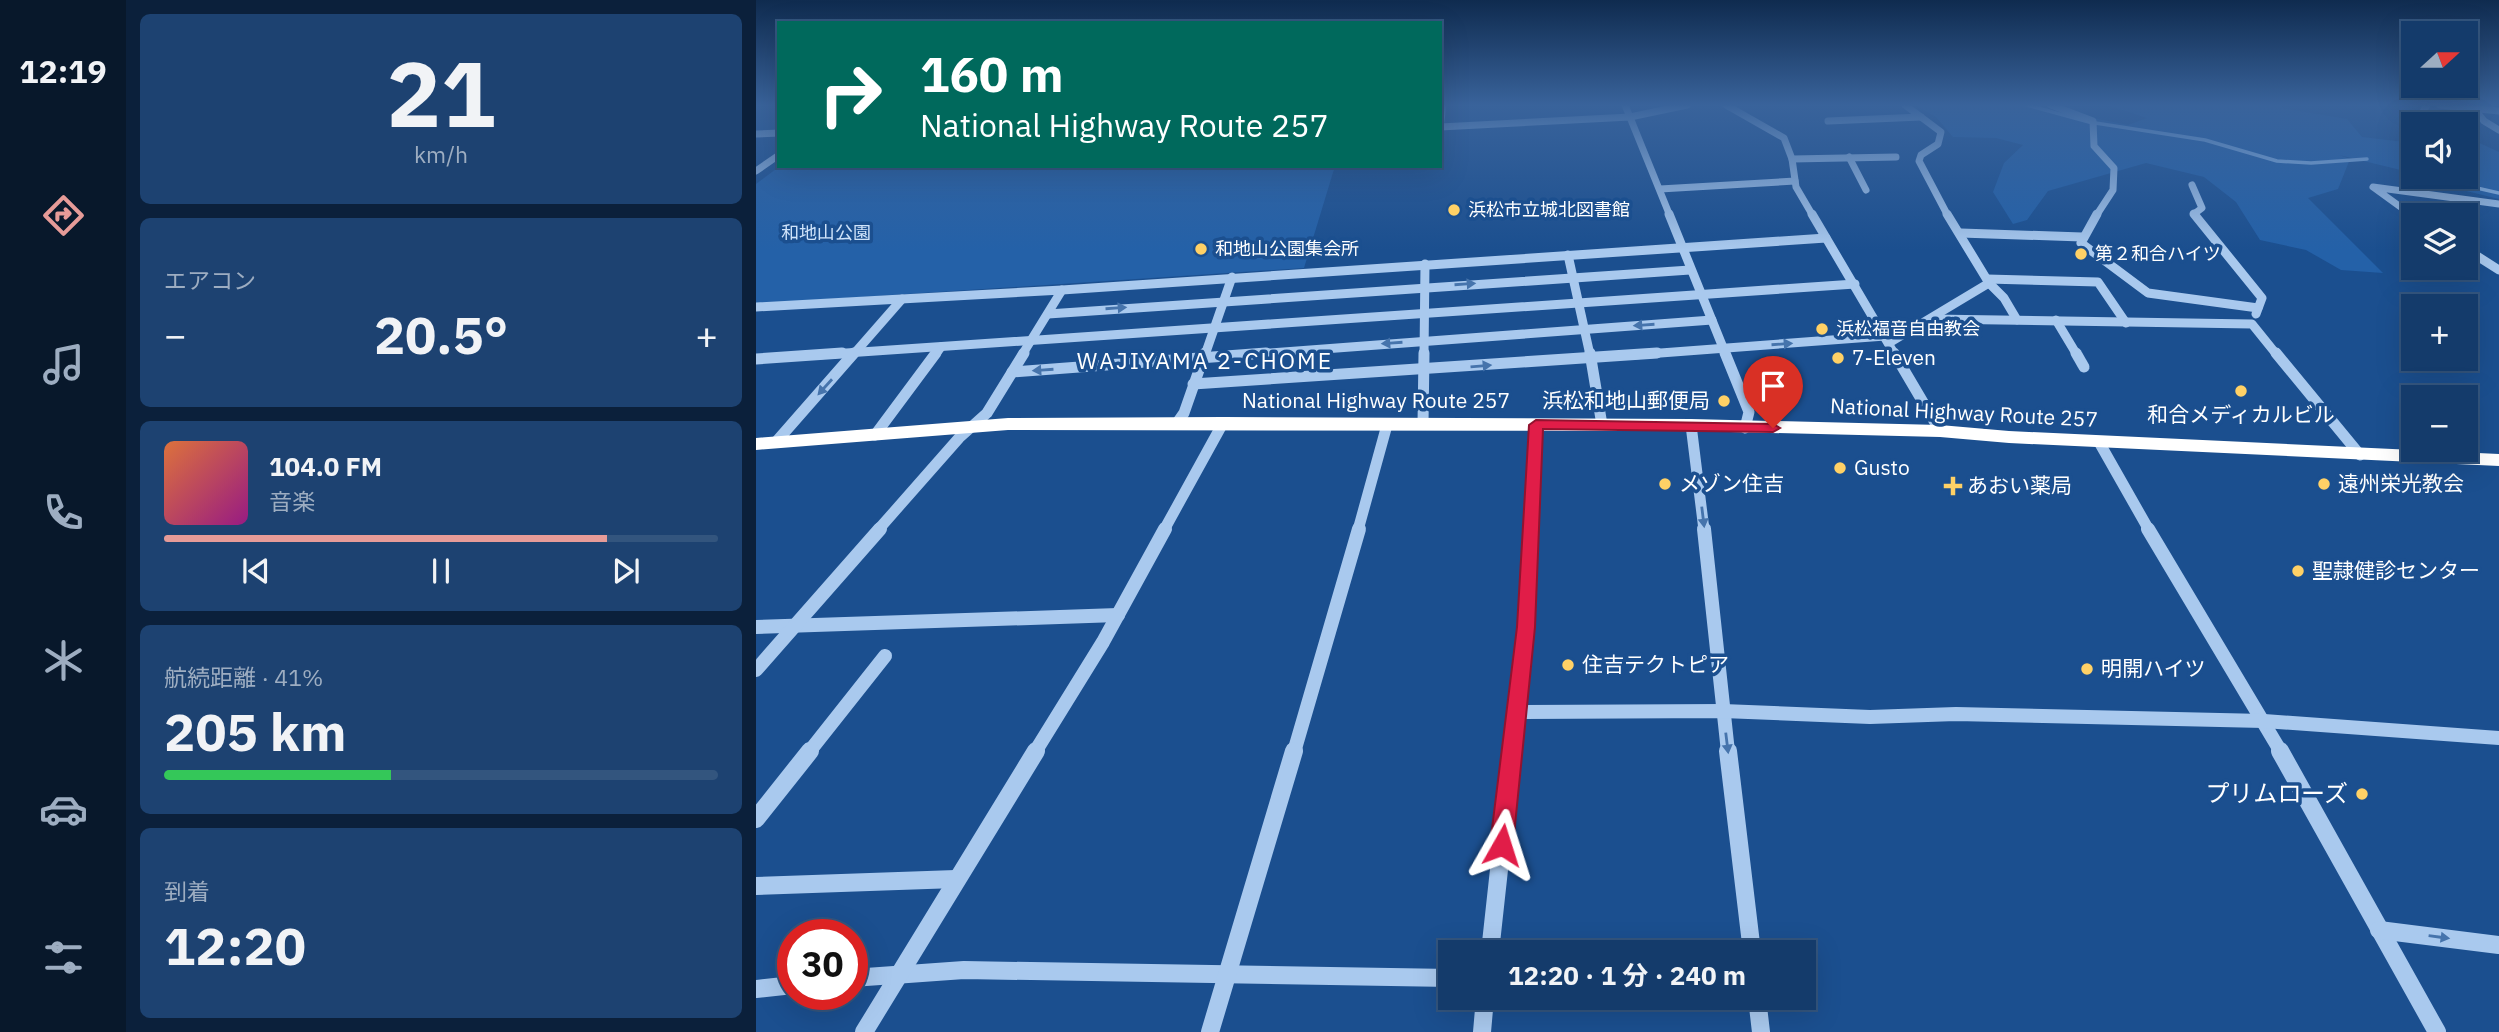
<!DOCTYPE html>
<html lang="ja">
<head>
<meta charset="utf-8">
<style>
  body { margin:0; font-family:"IBM Plex Sans","Noto Sans JP",sans-serif; background:#1d4271; color:#f1f3f6; height:100vh; display:flex; flex-direction:column; font-size:26px; white-space:nowrap }
  * { box-sizing:border-box; margin:0 }
  p { font-size:23px; color:#9dadc1 }
  .icon { flex:none; width:38px; height:38px; fill:none; stroke:currentColor; stroke-width:2; stroke-linecap:round; stroke-linejoin:round }
  .map { position:relative; flex:1; overflow:hidden }
  .panel { display:flex; flex-direction:column; gap:14px; padding:14px; background:#0b203b; width:630px }
  .panel>* { flex:none }
  .hud { position:absolute; left:21px; top:21px; width:665px; height:147px; border-radius:0px; box-shadow:0 7px 28px #0002,0 0 0 2px #33557e; background:#00695c; color:#fff; overflow:hidden }
  .needle { width:46px; rotate:69deg }
  .controls { position:absolute; left:1645px; top:21px; display:grid; gap:14px }
  .controls a { display:grid; place-items:center; width:77px; height:77px; border-radius:0px; background:#143b6b; box-shadow:0 7px 28px #0002,0 0 0 2px #33557e; font-size:35px }
  .speed { position:absolute; left:21px; top:919px; display:flex; gap:14px; font-size:35px; font-weight:700; text-align:center }
  .speed>* { display:grid; place-content:center; width:91px; height:91px; border-radius:50%; background:#143b6b; box-shadow:0 7px 28px #0002,0 0 0 2px #33557e; line-height:1 }
  .speed .limit { border:10px solid #d22; background:#fff; color:#111 }
  .pin { position:absolute; display:grid; place-items:center; width:60px; height:60px; color:#fff; margin:-72px -30px; border-radius:50% 50% 50% 0; rotate:-45deg; box-shadow:0 0 7px #0007 }
  .pin .icon { rotate:45deg }
  .me { position:absolute; width:77px; margin:-38px; rotate:6deg; stroke-linejoin:round; filter:drop-shadow(0 0 5px #0008) }
  .turn { display:flex; align-items:center; gap:24px; height:147px; padding:0 28px; font-size:32px }
  .turn .icon { width:91px; height:91px; stroke-width:2.5 }
  .turn b { display:block; font-size:49px; line-height:60px }
  .big { font-size:52px; font-weight:700; line-height:1.1 }
  .panel .widget { flex:1; display:flex; flex-direction:column; justify-content:center; gap:10px; min-width:0; padding:0 24px; border-radius:10px; background:#1d4271 }
  .panel .dial { align-items:center; gap:0 }
  .dial b { font-size:91px; line-height:1 }
  .song { display:flex; align-items:center; gap:21px }
  .cover { width:84px; height:84px; border-radius:10px; background:linear-gradient(135deg,hsl(20 70% 55%),hsl(310 70% 35%)) }
  .played { height:7px; border-radius:4px; background:linear-gradient(90deg,#e69b98 80%,#33557e 80%) }
  .keys { display:flex; justify-content:space-around; direction:ltr }
  .heat { display:flex; justify-content:space-between; align-items:center; font-size:38px; direction:ltr }
  .charge { height:10px; border-radius:5px; background:linear-gradient(90deg,#34c759 41%,#33557e 0) }
  .trip { position:absolute; left:682px; top:940px; width:378px; height:70px; border-radius:0px; background:#143b6b; box-shadow:0 7px 28px #0002,0 0 0 2px #33557e; font-weight:700; line-height:70px; text-align:center }
  main { display:flex; flex:1; min-height:0 }
  .dock { display:flex; flex-direction:column; width:126px; justify-content:space-around; align-items:center; background:#08182b; color:#9dadc1 }
  .dock .icon { width:49px; height:49px }
  .dock .selected { color:#e69b98 }
  .dock b { font-size:32px; color:#f1f3f6 }
  .map>svg:first-child { display:block }
  .green { fill:#2461a8 }
  .lines { fill:none; stroke-linecap:round; stroke-linejoin:round }
  .stream { stroke:#9cc4f0; stroke-width:3.5 }
  .minor-far4 { stroke:#a9c9ee; stroke-width:7 }
  .minor-far3 { stroke:#a9c9ee; stroke-width:9 }
  .minor-far2 { stroke:#a9c9ee; stroke-width:11 }
  .minor-far1 { stroke:#a9c9ee; stroke-width:14 }
  .minor { stroke:#a9c9ee; stroke-width:18 }
  .highway { fill:#fff; fill-rule:evenodd }
  .oneway { fill:#4674ac }
  .route { fill:#e11d48; stroke:#92132f; stroke-width:2 }
  .poi-dot { fill:#ffd166; stroke:#1b4f8f; stroke-width:2.5 }
  .labels { text-anchor:middle; stroke-width:7; stroke-linejoin:round; paint-order:stroke }
  .far-poi-label { font-size:18px; fill:#fff; stroke:#1b4f8f; text-anchor:start }
  .far-park-label { font-size:18px; fill:#cfe3fa; stroke:#1b4f8f }
  .poi-label { font-size:21px; fill:#fff; stroke:#1b4f8f; text-anchor:start }
  .street-label { font-size:21px; fill:#fff; stroke:#1b4f8f }
  .neighbourhood-label { font-size:23px; letter-spacing:2px; fill:#fff; stroke:#1b4f8f }
  .near-poi-label { font-size:24px; fill:#fff; stroke:#1b4f8f; text-anchor:end }
</style>
</head>
<body>
<main>
<nav class="dock">
<b>12:19</b>
<svg class="icon selected" aria-label="directions" viewBox="0 0 24 24"><path d="M12 3l9 9-9 9-9-9zM9 14v-3h6M13 9l2 2-2 2"/></svg>
<svg class="icon" aria-label="music" viewBox="0 0 24 24"><path d="M9 18V5l10-2v13"/><circle cx="6" cy="18" r="3"/><circle cx="16" cy="16" r="3"/></svg>
<svg class="icon" aria-label="phone" viewBox="0 0 24 24"><path d="M5 4h4l2 5-3 2q2 4 5 5l2-3 5 2v4C11 20 4 13 5 4z"/></svg>
<svg class="icon" aria-label="climate" viewBox="0 0 24 24"><path d="M12 3v18M4 7l16 10M4 17L20 7"/></svg>
<svg class="icon" aria-label="car" viewBox="0 0 24 24"><path d="M5 17H2v-5l4-1 3-4h7l3 4 3 1v5h-3M9 17h6M6 11h13"/><circle cx="7" cy="17" r="2"/><circle cx="17" cy="17" r="2"/></svg>
<svg class="icon" aria-label="filters" viewBox="0 0 24 24"><path d="M4 7h16M4 17h16"/><circle cx="9" cy="7" r="2"/><circle cx="15" cy="17" r="2"/></svg>
</nav>
<section class="panel">
<div class="widget dial"><b>21</b><p>km/h</p></div>
<div class="widget"><p>エアコン</p>
<div class="heat"><a>−</a><b class="big">20.5°</b><a>+</a></div>
</div>
<div class="widget">
<div class="song"><i class="cover"></i><div><b>104.0 FM</b><p>音楽</p></div></div>
<div class="played"></div>
<div class="keys"><svg class="icon" aria-label="previous" viewBox="0 0 24 24"><path d="M18 5L8 12l10 7zM5 5v14"/></svg><svg class="icon" aria-label="pause" viewBox="0 0 24 24"><path d="M8 5v14M16 5v14"/></svg><svg class="icon" aria-label="next" viewBox="0 0 24 24"><path d="M6 5l10 7-10 7zM19 5v14"/></svg></div>
</div>
<div class="widget"><p>航続距離 · 41%</p><b class="big">205 km</b><div class="charge"></div></div>
<div class="widget"><p>到着</p><b class="big">12:20</b></div>
</section>
<div class="map">
<svg width="1743" height="1032" viewBox="0 0 1743 1032">
  <rect width="100%" height="100%" fill="#1b4f8f"/>
  <g class="green">
    <path d="M1159,105H1269L1285,110L1317,114L1372,125L1391,118L1351,105H1524L1525,108L1591,119L1606,137L1657,143V173L1583,155L1594,159L1582,189L1552,198L1627,273L1585,270L1550,250L1504,240L1480,202L1448,177L1390,163L1292,191L1271,220L1257,224L1237,192L1248,163L1267,145L1240,138L1197,137L1180,117Z"/>
    <path d="M1717,140L1743,152V199L1694,187L1669,177H1710V143Z"/>
    <path d="M24,166H579L548,268L0,304V184Z"/>
  </g>
  <g class="lines">
    <g class="stream">
      <path d="M1271,105L1333,122L1449,140L1521,161L1555,163L1611,159"/>
      <path d="M1712,186L1743,193"/>
    </g>
    <g class="minor-far4">
      <path d="M687,105L684,127L874,117L931,105"/>
      <path d="M869,105L914,216"/>
      <path d="M970,105L1028,138L1036,159L1040,187L1057,216"/>
      <path d="M1149,105L1185,132L1182,144L1165,155L1163,161L1192,216"/>
      <path d="M1295,105L1337,121L1338,146L1358,168L1357,190L1340,216"/>
      <path d="M1684,105L1743,111"/>
      <path d="M1719,110L1728,121L1743,130"/>
      <path d="M1072,121L1165,117"/>
      <path d="M1660,124L1671,105"/>
      <path d="M0,134L23,133"/>
      <path d="M1093,157L1110,190"/>
      <path d="M1036,159L1140,157"/>
      <path d="M0,171L23,155"/>
      <path d="M1436,185L1446,208L1438,214L1440,216"/>
      <path d="M904,189L1039,181"/>
      <path d="M1657,216L1617,187L1743,204"/>
    </g>
    <g class="minor-far3">
      <path d="M913,214L970,355"/>
      <path d="M1056,214L1139,355"/>
      <path d="M1341,214L1325,243L1392,293L1502,308"/>
      <path d="M1438,214L1506,298L1500,314"/>
      <path d="M1654,214L1657,216"/>
      <path d="M1205,233L1326,237"/>
      <path d="M1710,249L1743,270"/>
      <path d="M812,255L834,355"/>
      <path d="M1231,279L1342,282L1370,323"/>
      <path d="M1233,283L1248,298L1261,320"/>
      <path d="M0,307L306,290L1070,238"/>
      <path d="M292,314L934,270"/>
      <path d="M1176,319L1496,324L1521,355"/>
      <path d="M1300,320L1321,355"/>
      <path d="M1133,343L1233,283L1191,214"/>
      <path d="M61,355L1099,284"/>
      <path d="M97,355L146,299"/>
      <path d="M179,355L185,347"/>
      <path d="M266,355L306,290"/>
      <path d="M449,355L476,277"/>
      <path d="M487,355L956,320"/>
      <path d="M668,355L669,264"/>
      <path d="M878,355L1129,336"/>
    </g>
    <g class="minor-far2">
      <path d="M834,353L846,425"/>
      <path d="M969,353L993,412L989,428"/>
      <path d="M1138,353L1184,431"/>
      <path d="M1320,353L1328,367"/>
      <path d="M1520,353L1604,455"/>
      <path d="M0,359L86,353"/>
      <path d="M256,372L510,353"/>
      <path d="M437,384L901,353"/>
      <path d="M421,423L428,413L449,353"/>
      <path d="M667,424L668,353"/>
      <path d="M935,425L948,530"/>
      <path d="M119,435L180,353"/>
      <path d="M20,442L98,353"/>
      <path d="M1343,442L1393,530"/>
      <path d="M122,530L203,438L231,413L268,353"/>
      <path d="M408,530L467,423"/>
      <path d="M602,530L631,425"/>
      <path d="M775,530L780,425"/>
    </g>
    <g class="minor-far1">
      <path d="M948,529L972,752"/>
      <path d="M1392,529L1525,752"/>
      <path d="M0,627L362,615"/>
      <path d="M0,670L124,529"/>
      <path d="M760,712L967,711L1114,717L1200,714L1508,721L1743,738"/>
      <path d="M53,752L129,656"/>
      <path d="M279,752L347,642L409,529"/>
      <path d="M538,752L603,529"/>
      <path d="M756,752L770,627L775,529"/>
    </g>
    <g class="minor">
      <path d="M972,751L996,952"/>
      <path d="M1524,751L1681,1032"/>
      <path d="M0,819L54,751"/>
      <path d="M0,886L200,879"/>
      <path d="M1623,930L1743,945"/>
      <path d="M734,952L756,751"/>
      <path d="M96,978L208,970L695,978"/>
      <path d="M0,989L37,985"/>
      <path d="M1001,998L1005,1032"/>
      <path d="M108,1032L280,751"/>
      <path d="M454,1032L538,751"/>
      <path d="M726,1032L729,998"/>
    </g>
    <path class="highway" d="M467,417L935,419L1184,425L1253,431L1743,454V466L1253,443L1184,437L935,431L252,430L0,450V438L252,418Z"/>
  </g>
  <defs><path id="oneway-solid" d="M-6-.8H1V-3.2L6.5 0L1 3.2V.8H-6Z" transform="scale(1.75)"/></defs>
  <g class="oneway">
    <use href="#oneway-solid" transform="translate(709 284) rotate(-4)"/>
    <use href="#oneway-solid" transform="translate(360 308) rotate(-4)"/>
    <use href="#oneway-solid" transform="translate(888 325) rotate(176)"/>
    <use href="#oneway-solid" transform="translate(636 343) rotate(176)"/>
    <use href="#oneway-solid" transform="translate(1026 344) rotate(-4)"/>
    <use href="#oneway-solid" transform="translate(725 366) rotate(-5)"/>
    <use href="#oneway-solid" transform="translate(287 370) rotate(176)"/>
    <use href="#oneway-solid" transform="translate(69 387) rotate(132)"/>
    <use href="#oneway-solid" transform="translate(947 517) rotate(83)"/>
    <use href="#oneway-solid" transform="translate(971 743) rotate(83)"/>
    <use href="#oneway-solid" transform="translate(1683 937) rotate(8)"/>
  </g>
  <linearGradient id="sky" x2="0" y2="1"><stop stop-color="#0f2b4f"/><stop offset="0.42" stop-color="#39639b"/><stop offset="1" stop-color="#39639b" stop-opacity="0"/></linearGradient>
  <rect width="1743" height="250" fill="url(#sky)"/>
  <path class="route" d="M780,420L1017,424L1024,428L1017,432L787,429L779,627L757,845L753,852L746,855L738,852L734,845L761,627L773,425Z"/>
  <g class="poi-dot">
    <circle cx="698" cy="210" r="7"/>
    <circle cx="445" cy="249" r="7"/>
    <circle cx="1325" cy="254" r="7"/>
    <circle cx="1066" cy="329" r="7"/>
    <circle cx="1082" cy="358" r="7"/>
    <circle cx="1485" cy="391" r="7"/>
    <circle cx="968" cy="401" r="7"/>
    <circle cx="1084" cy="468" r="7"/>
    <circle cx="909" cy="484" r="7"/>
    <circle cx="1568" cy="484" r="7"/>
    <path d="M1193.5 475.5h7v7h7v7h-7v7h-7v-7h-7v-7h7z"/>
    <circle cx="1542" cy="571" r="7"/>
    <circle cx="812" cy="665" r="7"/>
    <circle cx="1331" cy="669" r="7"/>
    <circle cx="1606" cy="794" r="7"/>
  </g>
  <g class="labels">
    <g class="far-poi-label">
      <text x="712" y="216">浜松市立城北図書館</text>
      <text x="459" y="255">和地山公園集会所</text>
      <text x="1339" y="260">第２和合ハイツ</text>
      <text x="1080" y="335">浜松福音自由教会</text>
    </g>
    <g class="far-park-label">
      <text x="70" y="239">和地山公園</text>
    </g>
    <g class="poi-label">
      <text x="1096" y="365">7-Eleven</text>
      <text x="954" y="408" text-anchor="end">浜松和地山郵便局</text>
      <text x="1485" y="422" text-anchor="middle">和合メディカルビル</text>
      <text x="1098" y="475">Gusto</text>
      <text x="923" y="491">メゾン住吉</text>
      <text x="1582" y="491">遠州栄光教会</text>
      <text x="1211" y="493">あおい薬局</text>
      <text x="1556" y="578">聖隷健診センター</text>
      <text x="826" y="672">住吉テクトピア</text>
      <text x="1345" y="676">明開ハイツ</text>
    </g>
    <g class="street-label">
      <text x="620" y="408">National Highway Route 257</text>
      <text transform="translate(1208 413) rotate(3)" y="7">National Highway Route 257</text>
    </g>
    <g class="neighbourhood-label">
      <text x="449" y="369">WAJIYAMA 2-CHOME</text>
    </g>
    <g class="near-poi-label">
      <text x="1592" y="802">プリムローズ</text>
    </g>
  </g>
</svg>
<div class="controls">
<a><svg class="needle" viewBox="-14 -14 28 28"><path d="M0-13l5 13h-10z" fill="#e53935"/><path d="M0 13l5-13h-10z" fill="#9dadc1"/></svg></a>
<a><svg class="icon" aria-label="sound" viewBox="0 0 24 24"><path d="M4 9h4l5-4v14l-5-4H4zM17 9q2 3 0 6"/></svg></a>
<a><svg class="icon" aria-label="layers" viewBox="0 0 24 24"><path d="M12 4l9 5-9 5-9-5zM3 14l9 5 9-5"/></svg></a>
<a>+</a>
<a>−</a>
</div>
<div class="speed"><div class="limit">30</div></div>
<div class="pin" style="left:1017px;top:428px;background:#d93025"><svg class="icon" aria-label="arrive" viewBox="0 0 24 24"><path d="M6 21V4h12l-3 4 3 4H6"/></svg></div>
<svg class="me" style="left:746px;top:845px" viewBox="-20 -20 40 40"><path d="M0-17L14 15 0 8-14 15z" fill="#e11d48" stroke="#fff" stroke-width="4"/></svg>
<div class="trip">12:20 · 1 分 · 240 m</div>
<div class="hud">
<div class="turn"><svg class="icon" aria-label="right" viewBox="0 0 24 24"><path d="M7 20v-9h11M14 6l5 5-5 5"/></svg><div><b>160 m</b>National Highway Route 257</div></div>
</div>
</div>
</main>
</body>
</html>
